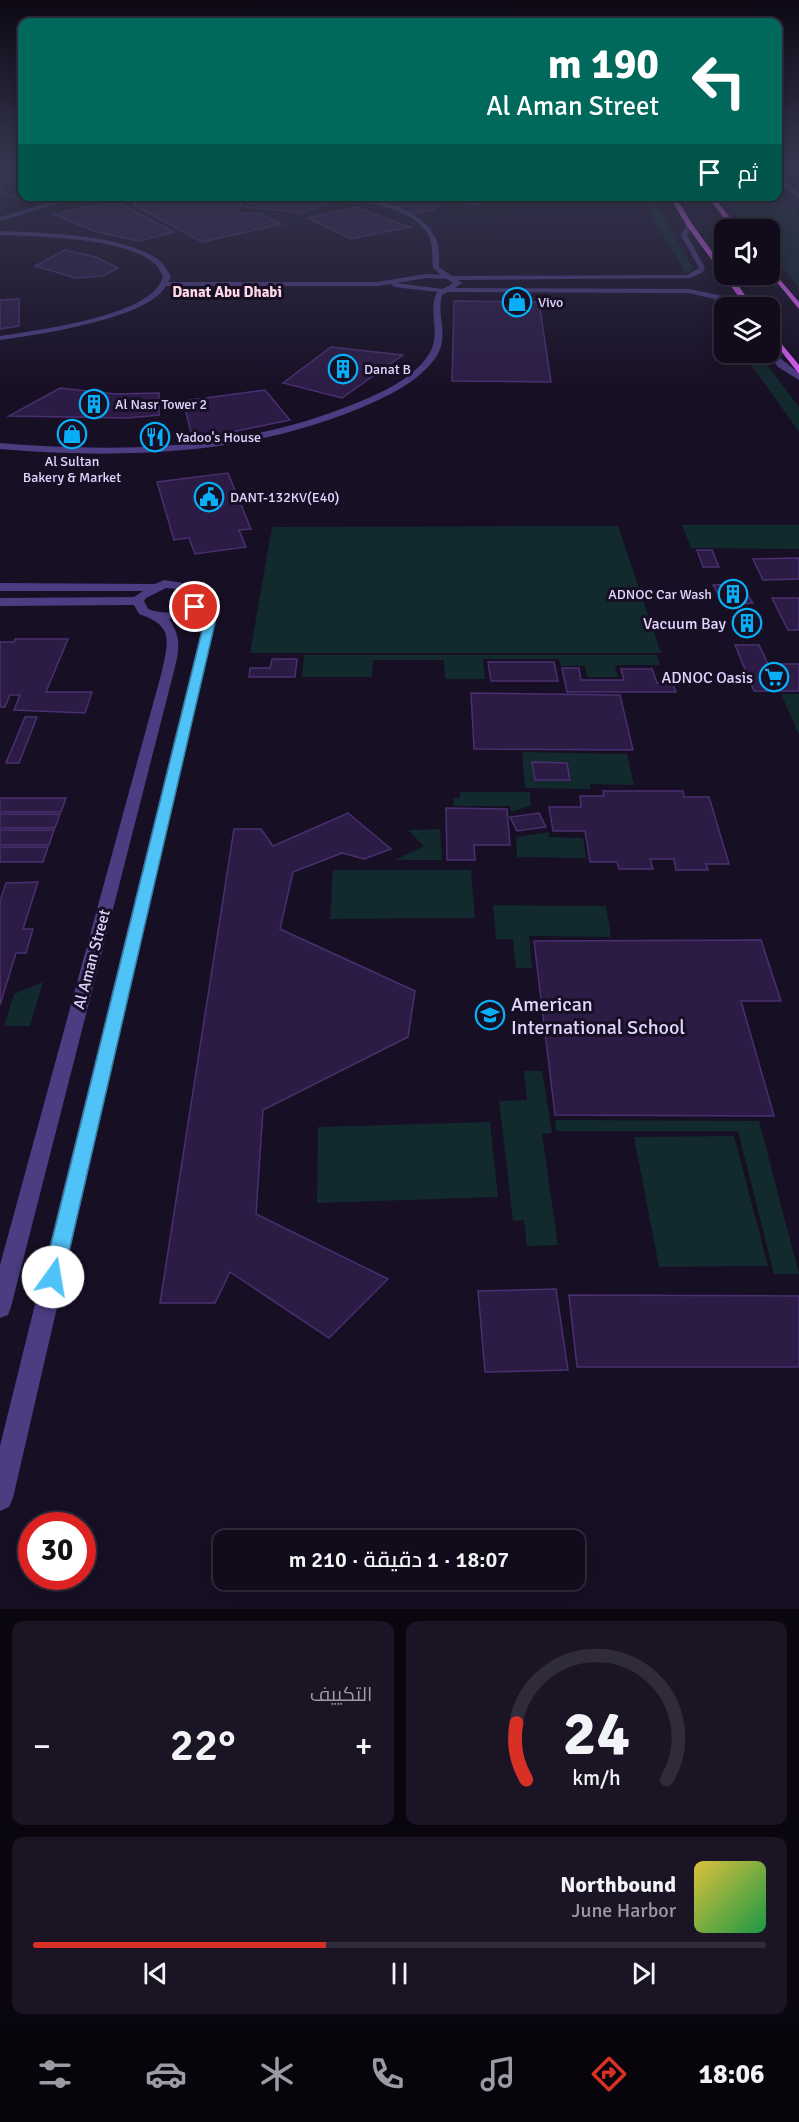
<!DOCTYPE html>
<html lang="ar">
<head>
<meta charset="utf-8">
<style>
  body { margin:0; font-family:Signika,Cairo,sans-serif; background:#1a1424; color:#f1f3f6; direction:rtl; height:100vh; display:flex; flex-direction:column; font-size:22px; white-space:nowrap }
  * { box-sizing:border-box; margin:0 }
  p { font-size:20px; color:#9c9ba3 }
  .icon { flex:none; width:33px; height:33px; fill:none; stroke:currentColor; stroke-width:2; stroke-linecap:round; stroke-linejoin:round }
  .map { position:relative; height:1609px; overflow:hidden; direction:ltr }
  .sheet { display:flex; flex-direction:column; gap:12px; padding:12px; background:#09060f; flex:1 }
  .sheet>* { flex:none }
  .hud { position:absolute; left:18px; top:18px; width:764px; height:183px; border-radius:12px; box-shadow:0 3px 15px #0003,0 0 0 2px #302b3a; direction:rtl; background:#00695c; color:#fff; overflow:hidden }
  .controls { position:absolute; left:714px; top:219px; display:grid; gap:12px }
  .controls a { display:grid; place-items:center; width:66px; height:66px; border-radius:12px; background:#110b1b; box-shadow:0 3px 15px #0003,0 0 0 2px #302b3a; font-size:30px }
  .speed { position:absolute; left:18px; top:1512px; display:flex; gap:12px; font-size:30px; font-weight:700; text-align:center }
  .speed>* { display:grid; place-content:center; width:78px; height:78px; border-radius:50%; background:#110b1b; box-shadow:0 3px 15px #0003,0 0 0 2px #302b3a; line-height:1 }
  .speed .limit { border:9px solid #d22; background:#fff; color:#111 }
  .pin { position:absolute; display:grid; place-items:center; width:51px; height:51px; color:#fff; margin:-26px; border:3px solid #fff; border-radius:50%; box-shadow:0 2px 6px #0007 }
  .me { position:absolute; width:66px; margin:-33px; rotate:13deg; stroke-linejoin:round; filter:drop-shadow(0 0 4px #0008) }
  .turn { display:flex; align-items:center; gap:21px; height:126px; padding:0 24px; font-size:27px }
  .turn .icon { width:78px; height:78px; stroke-width:2.5 }
  .turn b { display:block; font-size:42px; line-height:51px }
  .then { display:flex; align-items:center; height:57px; padding:0 24px; background:#0003; gap:12px; font-size:22px }
  .big { font-size:45px; font-weight:600; line-height:1.1 }
  .sheet .tile { flex:1; display:flex; flex-direction:column; justify-content:center; gap:9px; min-width:0; padding:0 21px; border-radius:12px; background:#1a1424 }
  .sheet .dial { align-items:center; gap:0 }
  .dial svg { height:156px; overflow:visible; fill:none; stroke:#302b3a; stroke-width:7; stroke-linecap:round; text-anchor:middle }
  .dial text { fill:#f1f3f6; stroke:none }
  .song { display:flex; align-items:center; gap:18px }
  .cover { width:72px; height:72px; border-radius:9px; background:linear-gradient(135deg,hsl(50 70% 55%),hsl(140 70% 35%)) }
  .played { height:6px; border-radius:3px; background:linear-gradient(90deg,#d93025 40%,#302b3a 40%) }
  .keys { display:flex; justify-content:space-around; direction:ltr }
  .heat { display:flex; justify-content:space-between; align-items:center; font-size:33px; direction:ltr }
  .sheet .tiles { flex:1; display:grid; gap:12px; grid-template-columns:1fr 1fr }
  .tile:last-child { grid-column:span 2 }
  .trip { position:absolute; left:213px; top:1530px; width:372px; height:60px; border-radius:12px; background:#110b1b; box-shadow:0 3px 15px #0003,0 0 0 2px #302b3a; font-weight:600; line-height:60px; text-align:center; direction:rtl }
  .tab-bar { display:flex; height:96px; justify-content:space-around; align-items:center; background:#07040b; color:#9c9ba3 }
  .tab-bar .icon { width:42px; height:42px }
  .tab-bar .active { color:#d93025 }
  .tab-bar b { font-size:27px; color:#f1f3f6 }
  .map>svg:first-child { display:block }
  .green { fill:#12292e }
  .building { fill:#2c1c45; stroke:#492f70; stroke-width:1.5 }
  .lines { fill:none; stroke-linecap:round; stroke-linejoin:round }
  .minor { fill:#4c3c82; fill-rule:evenodd }
  .major { fill:#df5ffa; fill-rule:evenodd }
  .route { fill:#4fc3f7; stroke:#337fa1; stroke-width:1.5 }
  .labels { text-anchor:middle; stroke-width:6; stroke-linejoin:round; paint-order:stroke }
  .far-poi-label { font-size:14px; fill:#e1d4fe; stroke:#170f24; text-anchor:start }
  .far-neighbourhood-label { font-size:15px; font-weight:bold; fill:#fed6e7; stroke:#170f24 }
  .poi-label { font-size:16px; fill:#e1d4fe; stroke:#170f24; text-anchor:end }
  .street-label { font-size:16px; fill:#e1d4fe; stroke:#170f24 }
  .near-poi-label { font-size:20px; fill:#e1d4fe; stroke:#170f24; text-anchor:start }
</style>
</head>
<body>
<div class="map">
<svg width="799" height="1609" viewBox="0 0 799 1609">
  <rect width="100%" height="100%" fill="#170f24"/>
  <g class="green">
    <path d="M777,194L799,215V288L770,253V230L750,229L722,197L777,196Z"/>
    <path d="M641,197H652C667,220 678,245 693,268L690,272L682,273L683,269Z"/>
    <path d="M743,353H758L799,407V432Z"/>
    <path d="M682,525H799V549L691,548Z"/>
    <path d="M618,526L661,653H250L272,527Z"/>
    <path d="M304,655H657L660,665H615L618,677H587L585,666H561L559,659H483L485,679H445L444,660H373L372,677H302Z"/>
    <path d="M781,694H799V735Z"/>
    <path d="M522,752L627,754L634,785L590,784V789L525,788Z"/>
    <path d="M460,792H530L531,805L511,812L510,806H454L453,798H460Z"/>
    <path d="M440,829L442,860H395L424,846L408,830Z"/>
    <path d="M549,832V837L583,838L586,858L517,857L516,837Z"/>
    <path d="M333,870H471L475,918L330,919Z"/>
    <path d="M493,905L606,906L611,937L529,936L532,968H516L513,939H496Z"/>
    <path d="M43,982L30,1026H4L14,994Z"/>
    <path d="M524,1071H542L552,1133L542,1134L558,1245L527,1246L524,1220L513,1221L499,1101L527,1100Z"/>
    <path d="M555,1120L759,1121L799,1274H774L738,1131H556Z"/>
    <path d="M490,1122L498,1197L317,1203L318,1127Z"/>
    <path d="M734,1136L768,1266L659,1267L634,1137Z"/>
  </g>
  <g class="building">
    <path d="M15,167L22,171V196H36L23,199L0,194V169Z"/>
    <path d="M262,196H299L332,202L302,213L246,207Z"/>
    <path d="M429,196L444,201L434,210L411,214L375,198Z"/>
    <path d="M447,196H483L479,203L472,205Z"/>
    <path d="M165,197L232,200L243,203L236,213L261,214L281,224L202,242L134,205L140,200Z"/>
    <path d="M108,203H119L174,232L139,241L94,231L53,214Z"/>
    <path d="M355,207L410,227L351,239L308,218Z"/>
    <path d="M65,250L96,257L118,268L103,276L76,278L35,266Z"/>
    <path d="M19,299V326L0,329V300Z"/>
    <path d="M454,301L539,302L551,382L452,381Z"/>
    <path d="M331,347L403,355L342,398L283,383Z"/>
    <path d="M60,388L116,394L159,393V415L128,418L9,416Z"/>
    <path d="M265,390L290,420L193,440L183,401Z"/>
    <path d="M228,473L251,529L239,530L246,547L195,554L189,538L174,540L157,482Z"/>
    <path d="M697,550H712L719,567H703Z"/>
    <path d="M799,558V579L763,580L753,559Z"/>
    <path d="M740,584L753,603L725,605L713,585Z"/>
    <path d="M772,598H799V630H788Z"/>
    <path d="M754,616L762,628L741,630L733,617Z"/>
    <path d="M15,639H68L46,692H92L85,713L14,710L20,695H10L5,707H0V642H14Z"/>
    <path d="M735,645H759L768,664H799V691H754Z"/>
    <path d="M272,659H297L295,677H249L250,668H270Z"/>
    <path d="M488,662H554L558,681H491Z"/>
    <path d="M562,668H579L581,680H624L621,669H652L657,683H672L676,692H567Z"/>
    <path d="M471,693L620,695L633,750L474,749Z"/>
    <path d="M25,717H37L19,763H6Z"/>
    <path d="M532,762L567,763L570,780H535Z"/>
    <path d="M603,791H683L684,797H709L729,864H706L708,870H676L674,859H650L653,869H619L617,862H590L585,831H553L549,807H581L580,796H604Z"/>
    <path d="M0,798H66L61,812H0Z"/>
    <path d="M446,808L507,809L510,845H474L475,860H447Z"/>
    <path d="M348,813L391,849L364,859L342,853L293,872L280,929L415,991L408,1037L263,1110L256,1214L388,1279L329,1338L230,1272L215,1303H160L234,829H261L273,846Z"/>
    <path d="M539,813L546,827L517,831L510,817Z"/>
    <path d="M0,814H60L55,828H0Z"/>
    <path d="M0,830H54L49,845H0Z"/>
    <path d="M0,847H48L43,862H0Z"/>
    <path d="M38,882L23,929H33L26,953H16L0,1005V901L6,883Z"/>
    <path d="M761,940L781,1001H741L774,1116L555,1115L534,941Z"/>
    <path d="M556,1289L568,1370L485,1372L478,1291Z"/>
    <path d="M569,1295L799,1296V1367H577Z"/>
  </g>
  <g class="lines">
    <g class="minor">
      <path d="M777,174L799,194V199L777,179Z"/>
      <path d="M73,196H84L0,221V217Z"/>
      <path d="M346,196C374,196 420,209 434,235C440,244 439,257 439,267L452,276L687,275L699,268L681,235L687,224H691L687,235L705,268L702,273L690,278L458,280L462,283L455,288L689,289L719,295L733,308H725L714,299L689,293L448,292L442,295C436,316 450,336 436,357C418,383 386,397 358,409C243,456 121,459 0,449V443C121,453 241,450 354,404C381,393 413,379 429,354C442,334 427,312 437,292L394,287L391,284L377,286H166C148,319 36,335 0,340V336C39,330 130,318 156,289C159,286 161,281 163,277C161,273 159,268 156,265C129,238 38,236 0,235V231C43,233 126,234 160,261C165,265 168,272 171,277L168,282H377L426,274L441,275L433,268C432,258 433,245 429,236C415,208 371,206 346,196ZM426,278L447,279L453,283L443,289L396,283Z"/>
      <path d="M770,350L799,373V380L778,367L766,352H770Z"/>
      <path d="M164,580L196,585L206,596L204,600L214,611L215,623L13,1498L9,1507L0,1511V1446L203,623L202,612L199,609L189,616L169,619C182,637 179,651 174,671L11,1307L8,1315L0,1318V1265L162,671C169,638 173,626 139,614L134,605L0,606V598L134,597L143,591H0V583L155,584ZM166,588L188,590L194,596C186,615 164,615 148,609L144,601L146,598Z"/>
    </g>
    <g class="major">
      <path d="M669,196H675L692,224L724,268V274H730L754,308H747L687,226Z"/>
      <path d="M713,196L739,229L740,230H733L707,196Z"/>
      <path d="M770,268L799,302V309L770,274Z"/>
      <path d="M770,330L799,365V374L770,337Z"/>
    </g>
  </g>
  <linearGradient id="sky" x2="0" y2="1"><stop stop-color="#0d0814"/><stop offset="0.42" stop-color="#363750"/><stop offset="1" stop-color="#363750" stop-opacity="0"/></linearGradient>
  <rect width="799" height="393" fill="url(#sky)"/>
  <path class="route" d="M195,600C209,598 214,611 215,623L63,1277L60,1284L53,1287L46,1284L43,1277L204,623L200,608L195,610L189,607Z"/>
  <defs>
    <g id="shop-ring" transform="scale(1.5)"><circle r="9.5" fill="#170f24" stroke="#08aef6" stroke-width="1.5"/><path d="M-5-2.5h2.3a2.7 3.5 0 0 1 5.4 0H5L5.5 6h-11ZM-1.5-2.5h3a1.5 2.3 0 0 0-3 0Z" fill="#08aef6"/></g>
    <g id="building-ring" transform="scale(1.5)"><circle r="9.5" fill="#170f24" stroke="#08aef6" stroke-width="1.5"/><path d="M-4-6H4V6H1V3H-1V6H-4ZM-2.5-4.3h1.7v1.8h-1.7ZM.8-4.3h1.7v1.8H.8ZM-2.5-1h1.7V.8h-1.7ZM.8-1h1.7V.8H.8Z" fill="#08aef6"/></g>
    <g id="restaurant-ring" transform="scale(1.5)"><circle r="9.5" fill="#170f24" stroke="#08aef6" stroke-width="1.5"/><path d="M-5-6h1v4h1v-4h1v4h1v-4h1v5L-1.5 .5V6h-2V.5L-5-1ZM5-6V6H3V1.5H1.5Q1.5-4 5-6Z" fill="#08aef6"/></g>
    <g id="civic-ring" transform="scale(1.5)"><circle r="9.5" fill="#170f24" stroke="#08aef6" stroke-width="1.5"/><path d="M-.6-6.5H3V-4.5H.6V-3L4-1V1h2V6H-6V1h2V-1L-.6-3ZM-1.2 2.5V6h2.4V2.5Z" fill="#08aef6"/></g>
    <g id="supermarket-ring" transform="scale(1.5)"><circle r="9.5" fill="#170f24" stroke="#08aef6" stroke-width="1.5"/><path d="M-6-5.5h2.5l.6 2H6L4.5 2H-2.5L-4.4-4H-6ZM-1.5 3.2a1.3 1.3 0 1 0 .1 0ZM3 3.2a1.3 1.3 0 1 0 .1 0Z" fill="#08aef6"/></g>
    <g id="school-ring" transform="scale(1.5)"><circle r="9.5" fill="#170f24" stroke="#08aef6" stroke-width="1.5"/><path d="M0-5L7-2L0 1L-7-2ZM-4 1L0 2.5L4 1V4Q0 6-4 4Z" fill="#08aef6"/></g>
  </defs>
  <g fill-rule="evenodd">
    <use href="#shop-ring" x="517" y="302"/>
    <use href="#building-ring" x="343" y="369"/>
    <use href="#building-ring" x="94" y="404"/>
    <use href="#shop-ring" x="72" y="434"/>
    <use href="#restaurant-ring" x="155" y="437"/>
    <use href="#civic-ring" x="209" y="497"/>
    <use href="#building-ring" x="733" y="594"/>
    <use href="#building-ring" x="747" y="623"/>
    <use href="#supermarket-ring" x="774" y="677"/>
    <use href="#school-ring" x="490" y="1015"/>
  </g>
  <g class="labels">
    <g class="far-poi-label">
      <text x="538" y="307">Vivo</text>
      <text x="364" y="374">Danat B</text>
      <text x="115" y="409">Al Nasr Tower 2</text>
      <text x="176" y="442">Yadoo's House</text>
      <text x="72" y="466" text-anchor="middle">Al Sultan<tspan x="72" dy="16">Bakery &amp; Market</tspan></text>
      <text x="230" y="502">DANT-132KV(E40)</text>
      <text x="712" y="599" text-anchor="end">ADNOC Car Wash</text>
    </g>
    <g class="far-neighbourhood-label">
      <text x="227" y="297">Danat Abu Dhabi</text>
    </g>
    <g class="poi-label">
      <text x="726" y="629">Vacuum Bay</text>
      <text x="753" y="683">ADNOC Oasis</text>
    </g>
    <g class="street-label">
      <text transform="translate(91 959) rotate(-75)" y="6">Al Aman Street</text>
    </g>
    <g class="near-poi-label">
      <text x="511" y="1011">American<tspan x="511" dy="23">International School</tspan></text>
    </g>
  </g>
</svg>
<div class="controls">
<a><svg class="icon" aria-label="sound" viewBox="0 0 24 24"><path d="M4 9h4l5-4v14l-5-4H4zM17 9q2 3 0 6"/></svg></a>
<a><svg class="icon" aria-label="layers" viewBox="0 0 24 24"><path d="M12 4l9 5-9 5-9-5zM3 14l9 5 9-5"/></svg></a>
</div>
<div class="speed"><div class="limit">30</div></div>
<div class="pin" style="left:195px;top:607px;background:#d93025"><svg class="icon" aria-label="arrive" viewBox="0 0 24 24"><path d="M6 21V4h12l-3 4 3 4H6"/></svg></div>
<svg class="me" style="left:53px;top:1277px" viewBox="-20 -20 40 40"><circle r="19" fill="#fff"/><path d="M0-13L10 11 0 6-10 11z" fill="#4fc3f7"/></svg>
<div class="trip">18:07 · 1 دقيقة · 210 m</div>
<div class="hud">
<div class="turn"><svg class="icon" aria-label="left" viewBox="0 0 24 24"><path d="M17 20v-9H6M10 6l-5 5 5 5"/></svg><div><b>190 m</b>Al Aman Street</div></div>
<div class="then">ثم<svg class="icon" aria-label="arrive" viewBox="0 0 24 24"><path d="M6 21V4h12l-3 4 3 4H6"/></svg></div>
</div>
</div>
<section class="sheet">
<div class="tiles">
<div class="tile dial"><svg viewBox="0 0 100 80">
<path d="M14 69A42 42 0 1 1 86 69"/>
<path d="M14 69A42 42 0 0 1 9 40" stroke="#d93025"/>
<text x="50" y="56" font-size="32" font-weight="700">24</text>
<text x="50" y="72" font-size="11">km/h</text>
</svg></div>
<div class="tile"><p>التكييف</p>
<div class="heat"><a>−</a><b class="big">22°</b><a>+</a></div>
</div>
<div class="tile">
<div class="song"><i class="cover"></i><div><b>Northbound</b><p>June Harbor</p></div></div>
<div class="played"></div>
<div class="keys"><svg class="icon" aria-label="previous" viewBox="0 0 24 24"><path d="M18 5L8 12l10 7zM5 5v14"/></svg><svg class="icon" aria-label="pause" viewBox="0 0 24 24"><path d="M8 5v14M16 5v14"/></svg><svg class="icon" aria-label="next" viewBox="0 0 24 24"><path d="M6 5l10 7-10 7zM19 5v14"/></svg></div>
</div>
</div>
</section>
<nav class="tab-bar">
<b>18:06</b>
<svg class="icon active" aria-label="directions" viewBox="0 0 24 24"><path d="M12 3l9 9-9 9-9-9zM9 14v-3h6M13 9l2 2-2 2"/></svg>
<svg class="icon" aria-label="music" viewBox="0 0 24 24"><path d="M9 18V5l10-2v13"/><circle cx="6" cy="18" r="3"/><circle cx="16" cy="16" r="3"/></svg>
<svg class="icon" aria-label="phone" viewBox="0 0 24 24"><path d="M5 4h4l2 5-3 2q2 4 5 5l2-3 5 2v4C11 20 4 13 5 4z"/></svg>
<svg class="icon" aria-label="climate" viewBox="0 0 24 24"><path d="M12 3v18M4 7l16 10M4 17L20 7"/></svg>
<svg class="icon" aria-label="car" viewBox="0 0 24 24"><path d="M5 17H2v-5l4-1 3-4h7l3 4 3 1v5h-3M9 17h6M6 11h13"/><circle cx="7" cy="17" r="2"/><circle cx="17" cy="17" r="2"/></svg>
<svg class="icon" aria-label="filters" viewBox="0 0 24 24"><path d="M4 7h16M4 17h16"/><circle cx="9" cy="7" r="2"/><circle cx="15" cy="17" r="2"/></svg>
</nav>
</body>
</html>
